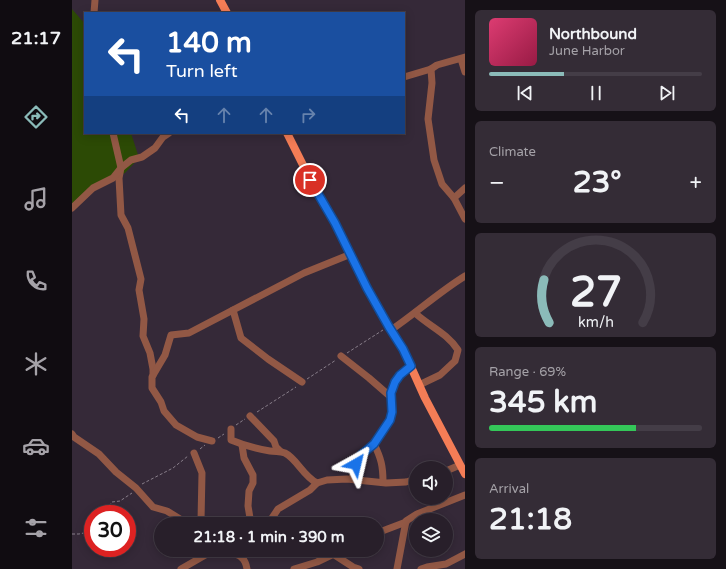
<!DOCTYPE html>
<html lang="en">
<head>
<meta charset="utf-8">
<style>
  body { margin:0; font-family:"Varela Round",sans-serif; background:#342c36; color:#f1f3f6; height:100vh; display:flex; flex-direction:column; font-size:15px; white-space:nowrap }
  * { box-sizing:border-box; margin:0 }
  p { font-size:13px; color:#a5a2a8 }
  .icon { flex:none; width:22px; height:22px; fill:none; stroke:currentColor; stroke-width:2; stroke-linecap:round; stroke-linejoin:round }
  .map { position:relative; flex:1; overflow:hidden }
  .panel { display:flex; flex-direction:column; gap:10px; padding:10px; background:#161117; width:261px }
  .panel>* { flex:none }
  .hud { position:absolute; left:12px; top:12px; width:321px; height:122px; border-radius:0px; box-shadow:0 2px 10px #0003,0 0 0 1px #443d47; background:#1a4fa0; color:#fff; overflow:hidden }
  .buttons { position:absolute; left:337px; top:461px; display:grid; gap:8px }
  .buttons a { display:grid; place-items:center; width:44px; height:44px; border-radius:50%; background:#281f2a; box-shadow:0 2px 10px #0003,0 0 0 1px #443d47; font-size:20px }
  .speed { position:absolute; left:12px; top:505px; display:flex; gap:8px; font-size:20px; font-weight:700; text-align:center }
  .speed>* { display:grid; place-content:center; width:52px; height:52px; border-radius:50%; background:#281f2a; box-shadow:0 2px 10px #0003,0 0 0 1px #443d47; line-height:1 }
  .speed .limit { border:6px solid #d22; background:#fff; color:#111 }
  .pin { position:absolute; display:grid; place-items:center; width:34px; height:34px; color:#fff; margin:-17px; border:2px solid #fff; border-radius:50%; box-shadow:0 1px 4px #0007 }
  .me { position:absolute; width:44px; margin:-22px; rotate:37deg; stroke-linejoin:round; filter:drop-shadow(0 0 3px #0008) }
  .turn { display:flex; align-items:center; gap:14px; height:84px; padding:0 16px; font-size:18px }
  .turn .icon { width:52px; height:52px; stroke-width:2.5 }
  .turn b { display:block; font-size:28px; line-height:34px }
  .lanes { display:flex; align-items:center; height:38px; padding:0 16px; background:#0003; justify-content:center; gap:20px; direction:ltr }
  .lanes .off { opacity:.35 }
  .big { font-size:30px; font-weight:700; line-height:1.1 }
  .panel .tile { flex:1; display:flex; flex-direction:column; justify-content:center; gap:6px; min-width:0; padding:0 14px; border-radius:6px; background:#342c36 }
  .panel .dial { align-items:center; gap:0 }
  .dial svg { height:104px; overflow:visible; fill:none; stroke:#443d47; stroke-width:7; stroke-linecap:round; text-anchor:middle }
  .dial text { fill:#f1f3f6; stroke:none }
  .song { display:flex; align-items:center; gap:12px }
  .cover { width:48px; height:48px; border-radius:6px; background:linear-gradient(135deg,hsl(340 70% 55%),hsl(340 70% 35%)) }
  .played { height:4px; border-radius:2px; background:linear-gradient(90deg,#8bbbb9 35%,#443d47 35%) }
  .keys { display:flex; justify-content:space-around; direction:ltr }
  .heat { display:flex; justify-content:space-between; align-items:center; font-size:22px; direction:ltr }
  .charge { height:6px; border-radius:3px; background:linear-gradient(90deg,#34c759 69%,#443d47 0) }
  .trip { position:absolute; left:82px; top:517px; width:230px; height:40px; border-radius:20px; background:#281f2a; box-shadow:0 2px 10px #0003,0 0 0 1px #443d47; font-weight:700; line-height:40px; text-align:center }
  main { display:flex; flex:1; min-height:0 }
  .dock { display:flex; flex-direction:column; width:72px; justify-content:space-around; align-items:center; background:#100c11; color:#a5a2a8 }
  .dock .icon { width:28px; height:28px }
  .dock .on { color:#8bbbb9 }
  .dock b { font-size:18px; color:#f1f3f6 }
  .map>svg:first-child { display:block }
  .green { fill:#2c4a05 }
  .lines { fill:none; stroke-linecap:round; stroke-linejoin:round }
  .path { stroke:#887e8a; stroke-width:1; stroke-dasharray:3 2; stroke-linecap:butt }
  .minor { stroke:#925845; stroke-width:7 }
  .major { stroke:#f47d56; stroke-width:8 }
  .route-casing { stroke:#114b97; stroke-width:10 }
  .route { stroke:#1a73e8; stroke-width:7 }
</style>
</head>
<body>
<main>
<nav class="dock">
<b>21:17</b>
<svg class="icon on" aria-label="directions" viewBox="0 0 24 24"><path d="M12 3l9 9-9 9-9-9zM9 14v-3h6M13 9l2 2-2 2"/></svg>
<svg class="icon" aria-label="music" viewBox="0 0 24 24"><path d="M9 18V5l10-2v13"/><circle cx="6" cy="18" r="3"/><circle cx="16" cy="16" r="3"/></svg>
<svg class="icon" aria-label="phone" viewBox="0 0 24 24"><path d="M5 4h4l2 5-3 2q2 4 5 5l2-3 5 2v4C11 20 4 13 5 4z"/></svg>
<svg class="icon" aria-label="climate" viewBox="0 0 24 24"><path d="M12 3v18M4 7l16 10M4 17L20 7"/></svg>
<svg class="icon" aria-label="car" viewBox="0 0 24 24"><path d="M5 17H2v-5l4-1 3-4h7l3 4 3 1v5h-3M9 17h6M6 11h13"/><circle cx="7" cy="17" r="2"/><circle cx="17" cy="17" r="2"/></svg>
<svg class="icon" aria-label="filters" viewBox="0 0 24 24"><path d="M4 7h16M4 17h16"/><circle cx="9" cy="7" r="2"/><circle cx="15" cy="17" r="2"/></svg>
</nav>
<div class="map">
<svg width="393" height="569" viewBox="0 0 393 569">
  <rect width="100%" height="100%" fill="#352938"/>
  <path class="green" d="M0,9L13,24V133H59L67,158L53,173L32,182L0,206Z"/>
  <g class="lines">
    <g class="path">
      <path d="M275,353L311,330"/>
      <path d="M235,379L264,360"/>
      <path d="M185,412L224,387"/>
      <path d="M164,425L173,419"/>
      <path d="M146,438L152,434"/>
      <path d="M128,449L133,445"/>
      <path d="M70,484L101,468L116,456"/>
      <path d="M31,514L40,502L48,501L60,493"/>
      <path d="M0,534H7L21,531"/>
    </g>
    <g class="minor">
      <path d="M22,13L23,0"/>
      <path d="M389,59L393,72"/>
      <path d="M359,69L360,83L356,119L362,160L370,184L382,198L393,219"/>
      <path d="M332,77L359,69L365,65L393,57"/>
      <path d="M41,133L49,168L47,178L49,215L56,228L69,279L67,290L72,319L71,336L78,353L81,369V375"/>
      <path d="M382,198L393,188"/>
      <path d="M0,208L21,188L41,178L49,168L59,160L70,157L83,148L91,137L97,133"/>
      <path d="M161,310L169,338L196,359L230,382"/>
      <path d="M343,313C357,326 375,333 386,350L383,361L368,375L347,385"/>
      <path d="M319,330C344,313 367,292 393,276"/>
      <path d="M269,356L297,378L320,398"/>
      <path d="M178,416L202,441L204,447L208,451"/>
      <path d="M159,429V440C171,445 185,449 198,451C204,452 208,451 213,453C225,459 231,476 245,483"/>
      <path d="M0,434L2,437L27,454L44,472L64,488L81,507L95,511L116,524"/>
      <path d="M140,441L125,437L104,425L92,411L89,402L80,388V377L93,355L99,335L117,333L232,273L279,254"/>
      <path d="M302,444C309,458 311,466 311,482"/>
      <path d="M170,445L172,458L181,475V483L177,491L176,506L179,524"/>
      <path d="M122,453L130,473L129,521L130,524"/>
      <path d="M374,471L388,465"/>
      <path d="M280,479L284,464L289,455L302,444L317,420L320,413L319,393L323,382L327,375L339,366"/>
      <path d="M188,524L200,518L206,509L238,490L245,483L255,480L275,479L314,483L334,482L344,479"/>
      <path d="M305,533L334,522"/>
      <path d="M153,550C165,555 173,555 175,569"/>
      <path d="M261,554L281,567L287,569"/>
      <path d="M109,569L142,550"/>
      <path d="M222,569L245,562L270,550"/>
      <path d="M325,569L334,521L345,514L393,495"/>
      <path d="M349,569L355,567L374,564L393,554"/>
    </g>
    <g class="major">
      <path d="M148,0L155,13"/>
      <path d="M215,133L244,191L263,223L295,288L319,330L331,349L353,398L393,474"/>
    </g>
  </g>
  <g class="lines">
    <g class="route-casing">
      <path id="route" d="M238,180L263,223L295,288L317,327L331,349L339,366L328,375L323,382L319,393L320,412L318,420L302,444L289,455L284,464"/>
    </g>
    <use href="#route" class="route"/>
  </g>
</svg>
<div class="buttons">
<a><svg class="icon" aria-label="sound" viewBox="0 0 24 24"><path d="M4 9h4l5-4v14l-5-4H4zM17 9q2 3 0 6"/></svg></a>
<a><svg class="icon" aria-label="layers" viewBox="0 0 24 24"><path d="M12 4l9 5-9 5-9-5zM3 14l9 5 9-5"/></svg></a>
</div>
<div class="speed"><div class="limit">30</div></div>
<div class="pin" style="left:238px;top:180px;background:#d93025"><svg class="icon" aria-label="arrive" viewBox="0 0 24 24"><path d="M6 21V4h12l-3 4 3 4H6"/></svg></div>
<svg class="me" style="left:284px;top:464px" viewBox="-20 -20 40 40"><path d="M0-17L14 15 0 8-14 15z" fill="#1a73e8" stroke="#fff" stroke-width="4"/></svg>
<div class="trip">21:18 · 1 min · 390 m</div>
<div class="hud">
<div class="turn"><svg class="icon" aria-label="left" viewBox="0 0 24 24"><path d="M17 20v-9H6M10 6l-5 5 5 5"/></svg><div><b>140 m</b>Turn left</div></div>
<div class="lanes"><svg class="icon" aria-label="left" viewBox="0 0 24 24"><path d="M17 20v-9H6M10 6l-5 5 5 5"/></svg><svg class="icon off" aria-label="ahead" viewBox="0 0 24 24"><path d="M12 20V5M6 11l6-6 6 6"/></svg><svg class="icon off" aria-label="ahead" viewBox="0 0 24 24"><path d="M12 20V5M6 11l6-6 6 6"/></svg><svg class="icon off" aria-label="right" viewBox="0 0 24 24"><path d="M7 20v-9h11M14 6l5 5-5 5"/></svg></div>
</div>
</div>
<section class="panel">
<div class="tile">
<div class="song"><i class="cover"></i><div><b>Northbound</b><p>June Harbor</p></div></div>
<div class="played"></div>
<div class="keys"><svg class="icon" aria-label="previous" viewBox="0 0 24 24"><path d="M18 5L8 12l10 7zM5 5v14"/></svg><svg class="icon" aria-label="pause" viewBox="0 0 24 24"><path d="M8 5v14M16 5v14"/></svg><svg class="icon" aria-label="next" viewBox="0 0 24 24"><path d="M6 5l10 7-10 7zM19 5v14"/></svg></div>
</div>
<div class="tile"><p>Climate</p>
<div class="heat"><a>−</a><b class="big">23°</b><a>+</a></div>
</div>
<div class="tile dial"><svg viewBox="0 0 100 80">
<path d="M14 69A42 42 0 1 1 86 69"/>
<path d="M14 69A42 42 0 0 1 10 36" stroke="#8bbbb9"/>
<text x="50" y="56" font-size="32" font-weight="700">27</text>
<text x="50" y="72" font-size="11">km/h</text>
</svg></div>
<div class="tile"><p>Range · 69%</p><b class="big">345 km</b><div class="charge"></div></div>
<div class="tile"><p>Arrival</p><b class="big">21:18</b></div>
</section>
</main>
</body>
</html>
